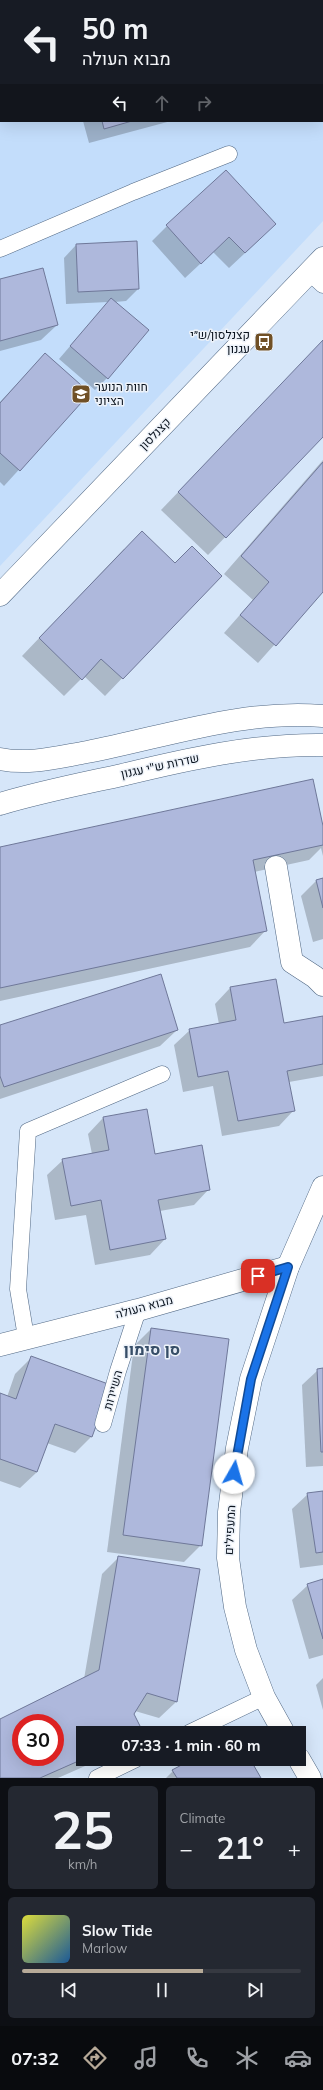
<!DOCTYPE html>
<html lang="en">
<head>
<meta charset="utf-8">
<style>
  body { margin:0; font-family:Mulish,Heebo,sans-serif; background:#242831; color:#f1f3f6; height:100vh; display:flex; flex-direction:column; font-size:15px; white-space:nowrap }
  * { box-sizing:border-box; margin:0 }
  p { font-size:13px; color:#9ea1a6 }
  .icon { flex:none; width:22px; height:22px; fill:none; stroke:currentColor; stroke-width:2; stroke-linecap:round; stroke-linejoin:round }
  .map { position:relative; height:1778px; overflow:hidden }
  .panel { display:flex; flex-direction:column; gap:8px; padding:8px; background:#0d0f14; flex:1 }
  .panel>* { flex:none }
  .top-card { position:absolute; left:0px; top:0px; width:323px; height:122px; box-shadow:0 4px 16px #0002; background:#171b24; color:#f1f3f6; overflow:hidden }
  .speed { position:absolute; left:12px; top:1714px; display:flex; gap:8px; font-size:20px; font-weight:700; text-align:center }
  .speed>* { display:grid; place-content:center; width:52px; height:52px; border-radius:50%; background:#171b24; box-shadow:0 4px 16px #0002; line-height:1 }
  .speed .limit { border:6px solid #d22; background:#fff; color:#111 }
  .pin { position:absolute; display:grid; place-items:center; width:34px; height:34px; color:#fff; margin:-17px; border-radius:8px; box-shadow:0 2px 6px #0006 }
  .me { position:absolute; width:44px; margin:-22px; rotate:7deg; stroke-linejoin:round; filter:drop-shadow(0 0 3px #0008) }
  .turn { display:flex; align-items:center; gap:14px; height:84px; padding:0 16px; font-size:18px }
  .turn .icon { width:52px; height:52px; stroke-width:2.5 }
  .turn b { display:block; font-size:28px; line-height:34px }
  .lanes { display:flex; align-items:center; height:38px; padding:0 16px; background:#0003; justify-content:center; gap:20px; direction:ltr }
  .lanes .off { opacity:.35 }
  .big { font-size:30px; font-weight:700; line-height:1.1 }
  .panel .widget { flex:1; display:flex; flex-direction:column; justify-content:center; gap:6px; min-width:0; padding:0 14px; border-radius:6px; background:#242831 }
  .panel .dial { align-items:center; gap:0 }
  .dial b { font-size:52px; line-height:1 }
  .song { display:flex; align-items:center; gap:12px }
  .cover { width:48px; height:48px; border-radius:6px; background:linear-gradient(135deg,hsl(60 70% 55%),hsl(210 70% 35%)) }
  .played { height:4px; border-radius:2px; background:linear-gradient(90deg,#b7aa98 65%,#363941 65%) }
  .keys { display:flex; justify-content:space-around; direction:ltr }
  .heat { display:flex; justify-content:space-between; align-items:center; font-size:22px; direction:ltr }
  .panel .tiles { flex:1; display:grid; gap:8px; grid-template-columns:1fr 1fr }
  .widget:last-child { grid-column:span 2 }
  .trip { position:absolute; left:76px; top:1726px; width:230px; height:40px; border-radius:0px; background:#171b24; box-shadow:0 4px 16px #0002; font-weight:700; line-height:40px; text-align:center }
  .dock { display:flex; height:64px; justify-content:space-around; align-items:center; background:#090b0e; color:#9ea1a6 }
  .dock .icon { width:28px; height:28px }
  .dock .active { color:#b7aa98 }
  .dock b { font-size:18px; color:#f1f3f6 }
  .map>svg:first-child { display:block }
  .built { fill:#c3ddfb }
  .shadow { fill:#0003; fill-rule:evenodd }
  .building { fill:#aeb8dc; stroke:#6f7899; fill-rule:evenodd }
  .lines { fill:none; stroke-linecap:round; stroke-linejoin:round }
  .service-casing { stroke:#516884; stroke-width:17 }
  .minor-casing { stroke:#516884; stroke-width:23 }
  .tertiary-casing { stroke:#516884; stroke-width:23 }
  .service { stroke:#fff; stroke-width:16 }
  .minor { stroke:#fff; stroke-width:22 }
  .tertiary { stroke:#fff; stroke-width:22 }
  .route-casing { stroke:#114b97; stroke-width:10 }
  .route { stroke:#1a73e8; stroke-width:7 }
  .labels { text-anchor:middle; stroke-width:3; stroke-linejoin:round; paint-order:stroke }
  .poi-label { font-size:12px; fill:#0a131e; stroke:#edf2f9; text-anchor:end }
  .street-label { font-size:12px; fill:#0a131e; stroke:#edf2f9 }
  .district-label { font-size:16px; font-weight:bold; fill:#364d67; stroke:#edf2f9 }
</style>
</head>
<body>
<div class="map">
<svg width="323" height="1778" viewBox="0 0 323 1778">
  <rect width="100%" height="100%" fill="#d6e6f9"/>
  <path class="built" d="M108,0H323V221L0,566V73L1,121H322V1Z"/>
  <g class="shadow">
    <path d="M0,0H64L1,1V56Z"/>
    <path d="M83,121H171L89,143Z"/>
    <path d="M167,226L259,240L229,268L213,252L185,278L152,241Z"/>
    <path d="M76,245L138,289L126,301L115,302L107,378L95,390L59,359L108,302L66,304L64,258Z"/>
    <path d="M0,280L57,325L41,340L0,351Z"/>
    <path d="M323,341V435L208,555L161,510Z"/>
    <path d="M45,354L89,393L4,486L0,482V402Z"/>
    <path d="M323,460V590L258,663L224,633L253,600L224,574Z"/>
    <path d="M124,549L220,576L105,696L84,676L64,696L22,656Z"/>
    <path d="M323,831V856L321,848L309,860L254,872L266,930L250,947L0,1001V848Z"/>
    <path d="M323,879V939L313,942L301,896L316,881Z"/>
    <path d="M275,980L284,1024L323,1017V1076L289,1082L294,1110L279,1126L222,1136L213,1086L183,1092L174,1045L190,1030L219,1024L215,1004L230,988Z"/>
    <path d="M0,1026L177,1030L160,1046L0,1099Z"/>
    <path d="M103,1118L154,1155L209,1189L194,1205L160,1211L165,1239L150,1255L95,1265L86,1215L55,1220L47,1175L63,1160L92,1154L88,1134Z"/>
    <path d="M151,1329L201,1545L184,1562L107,1552L134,1346Z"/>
    <path d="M31,1358L91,1437L75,1453L47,1443L37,1472L20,1488L0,1481V1394L7,1397L15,1374Z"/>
    <path d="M323,1369V1466L306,1467L302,1385L318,1370Z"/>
    <path d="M323,1492V1565L300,1568L292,1509L308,1494Z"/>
    <path d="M118,1558L199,1570L176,1702L159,1718L135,1711L133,1714L142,1731L140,1733H83V1759H101L58,1778H0V1720L84,1679L102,1574ZM21,1723H55V1757H21Z"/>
    <path d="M323,1580V1655L309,1659L292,1600L308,1585Z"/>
    <path d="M323,1678V1710L316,1685Z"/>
    <path d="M195,1759H250L260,1778H166L173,1771Z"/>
  </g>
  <g class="building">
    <path d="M0,0H65L1,1V28Z"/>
    <path d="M102,121H132L104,129Z"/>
    <path d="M226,170L276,224L245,253L229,237L201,264L166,225Z"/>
    <path d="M137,241L139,289L78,292L76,244Z"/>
    <path d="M43,268L58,325L0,341V279Z"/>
    <path d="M111,298L149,330L108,379L70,346Z"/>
    <path d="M323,340V437L226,538L178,492Z"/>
    <path d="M45,353L90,393L20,471L0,453V403Z"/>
    <path d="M323,462V592L276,646L240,615L269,582L241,556Z"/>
    <path d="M142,531L175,563L192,546L222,576L123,679L101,659L82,680L39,638Z"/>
    <path d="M313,779L323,826V845L253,860L267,931L0,988V847Z"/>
    <path d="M323,878V908L316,880Z"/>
    <path d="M161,974L178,1030L4,1087L0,1076V1025Z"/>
    <path d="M276,979L284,1023L323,1016V1064L287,1071L295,1111L238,1121L228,1071L198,1077L189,1029L236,1020L230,987Z"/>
    <path d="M147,1109L155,1154L202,1145L210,1190L158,1200L166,1239L110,1250L101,1200L71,1206L62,1159L109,1150L103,1117Z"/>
    <path d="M151,1328L229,1339L202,1546L123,1535Z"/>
    <path d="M31,1356L111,1385L92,1437L55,1424L37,1472L0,1459V1393L16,1399Z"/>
    <path d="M323,1368V1452H321L317,1369Z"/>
    <path d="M323,1491V1552L316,1553L307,1493Z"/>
    <path d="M118,1556L200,1569L177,1702L147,1693L134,1714L143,1732L83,1733V1759L40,1778H0V1719L99,1670ZM21,1723H55V1757H21Z"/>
    <path d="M323,1579V1639L307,1584Z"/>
    <path d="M193,1759H250L261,1778H177L172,1770Z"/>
  </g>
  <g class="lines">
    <g class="service-casing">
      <g id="service">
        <path d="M0,249L133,192L229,154"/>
        <path d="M310,273L323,285"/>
        <path d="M26,1337L18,1289L28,1131L162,1074"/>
        <path d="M103,1424L118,1371L138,1310"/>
        <path d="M189,1733L264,1697"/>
        <path d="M97,1778L136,1759"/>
      </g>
    </g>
    <g class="minor-casing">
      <g id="minor">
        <path d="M0,595L323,258"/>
        <path d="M276,867L292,962L315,977L323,985"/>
        <path d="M0,1345L138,1310L288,1267"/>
        <path d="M284,1733L264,1697L246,1650L235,1607L228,1558L229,1512L237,1448L251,1379L288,1267L323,1187"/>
        <path d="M299,1759L310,1778"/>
      </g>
    </g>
    <g class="tertiary-casing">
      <g id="tertiary">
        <path d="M0,759C29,765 58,757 87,752C165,737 243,709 323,716"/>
        <path d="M0,804C40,792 81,784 122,775C188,759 254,744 323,745"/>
      </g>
    </g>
    <use href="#service" class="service"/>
    <use href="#minor" class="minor"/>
    <use href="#tertiary" class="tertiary"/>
  </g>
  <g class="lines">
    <g class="route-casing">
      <path id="route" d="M234,1473L251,1379L288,1267L258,1276"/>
    </g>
    <use href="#route" class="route"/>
  </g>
  <defs>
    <g id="bus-square" transform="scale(1)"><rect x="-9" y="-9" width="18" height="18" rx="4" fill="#705026" stroke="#edf2f9"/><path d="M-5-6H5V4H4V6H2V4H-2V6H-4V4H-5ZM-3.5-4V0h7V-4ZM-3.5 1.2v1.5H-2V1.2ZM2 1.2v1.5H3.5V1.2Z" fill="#fff"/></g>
    <g id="school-square" transform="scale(1)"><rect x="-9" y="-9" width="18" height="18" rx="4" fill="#705026" stroke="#edf2f9"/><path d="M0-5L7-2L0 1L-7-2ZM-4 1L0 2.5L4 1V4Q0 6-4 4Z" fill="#fff"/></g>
  </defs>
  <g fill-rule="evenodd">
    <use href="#bus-square" x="264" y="342"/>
    <use href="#school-square" x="81" y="394"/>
  </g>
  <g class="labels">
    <g class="poi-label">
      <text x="250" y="339">קצנלסון/ש״י<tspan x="250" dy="14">עגנון</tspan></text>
      <text x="95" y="391" text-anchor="start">חוות הנוער<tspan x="95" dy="14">הציוני</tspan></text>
    </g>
    <g class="street-label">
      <text transform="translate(155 434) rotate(-46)" y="4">קצנלסון</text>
      <text transform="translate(160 766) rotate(-12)" y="4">שדרות ש"י עגנון</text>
      <text transform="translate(144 1307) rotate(-15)" y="4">מבוא העולה</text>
      <text transform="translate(113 1390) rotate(-74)" y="4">השיירות</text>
      <text transform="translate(230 1530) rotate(-87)" y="4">המעפילים</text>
    </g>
    <g class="district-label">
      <text x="152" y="1355">סן סימון</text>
    </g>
  </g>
</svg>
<div class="speed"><div class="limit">30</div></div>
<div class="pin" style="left:258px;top:1276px;background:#d93025"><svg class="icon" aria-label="arrive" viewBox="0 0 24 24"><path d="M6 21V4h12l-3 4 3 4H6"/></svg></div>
<svg class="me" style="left:234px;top:1473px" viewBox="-20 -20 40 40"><circle r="19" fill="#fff"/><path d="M0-13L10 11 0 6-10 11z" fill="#1a73e8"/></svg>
<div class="trip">07:33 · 1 min · 60 m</div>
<div class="top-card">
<div class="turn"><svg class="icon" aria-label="left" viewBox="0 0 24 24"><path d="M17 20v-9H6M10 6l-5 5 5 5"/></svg><div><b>50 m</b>מבוא העולה</div></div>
<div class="lanes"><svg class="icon" aria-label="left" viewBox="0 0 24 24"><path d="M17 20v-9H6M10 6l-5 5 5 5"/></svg><svg class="icon off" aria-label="ahead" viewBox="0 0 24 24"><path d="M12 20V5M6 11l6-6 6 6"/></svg><svg class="icon off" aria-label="right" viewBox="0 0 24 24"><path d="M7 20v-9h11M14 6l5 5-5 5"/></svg></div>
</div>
</div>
<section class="panel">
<div class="tiles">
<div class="widget dial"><b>25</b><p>km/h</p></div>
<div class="widget"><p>Climate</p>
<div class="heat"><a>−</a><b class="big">21°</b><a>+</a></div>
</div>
<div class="widget">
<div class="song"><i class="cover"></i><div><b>Slow Tide</b><p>Marlow</p></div></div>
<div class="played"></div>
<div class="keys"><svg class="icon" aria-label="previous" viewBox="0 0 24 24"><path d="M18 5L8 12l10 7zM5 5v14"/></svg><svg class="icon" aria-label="pause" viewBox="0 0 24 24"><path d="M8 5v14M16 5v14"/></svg><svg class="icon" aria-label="next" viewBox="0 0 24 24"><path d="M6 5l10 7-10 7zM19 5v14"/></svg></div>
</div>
</div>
</section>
<nav class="dock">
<b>07:32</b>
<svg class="icon active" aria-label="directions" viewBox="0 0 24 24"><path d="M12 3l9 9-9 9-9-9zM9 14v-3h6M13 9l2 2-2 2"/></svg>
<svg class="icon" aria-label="music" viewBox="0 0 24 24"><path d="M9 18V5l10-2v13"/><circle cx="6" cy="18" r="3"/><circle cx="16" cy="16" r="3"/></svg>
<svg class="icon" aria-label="phone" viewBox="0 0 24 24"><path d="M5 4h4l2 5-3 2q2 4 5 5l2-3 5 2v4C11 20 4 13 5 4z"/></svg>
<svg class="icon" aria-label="climate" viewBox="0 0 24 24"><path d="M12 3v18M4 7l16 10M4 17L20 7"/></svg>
<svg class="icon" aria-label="car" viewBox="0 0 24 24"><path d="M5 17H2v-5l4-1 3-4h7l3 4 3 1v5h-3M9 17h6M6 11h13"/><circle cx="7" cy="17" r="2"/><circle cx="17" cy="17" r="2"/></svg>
</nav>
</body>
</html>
